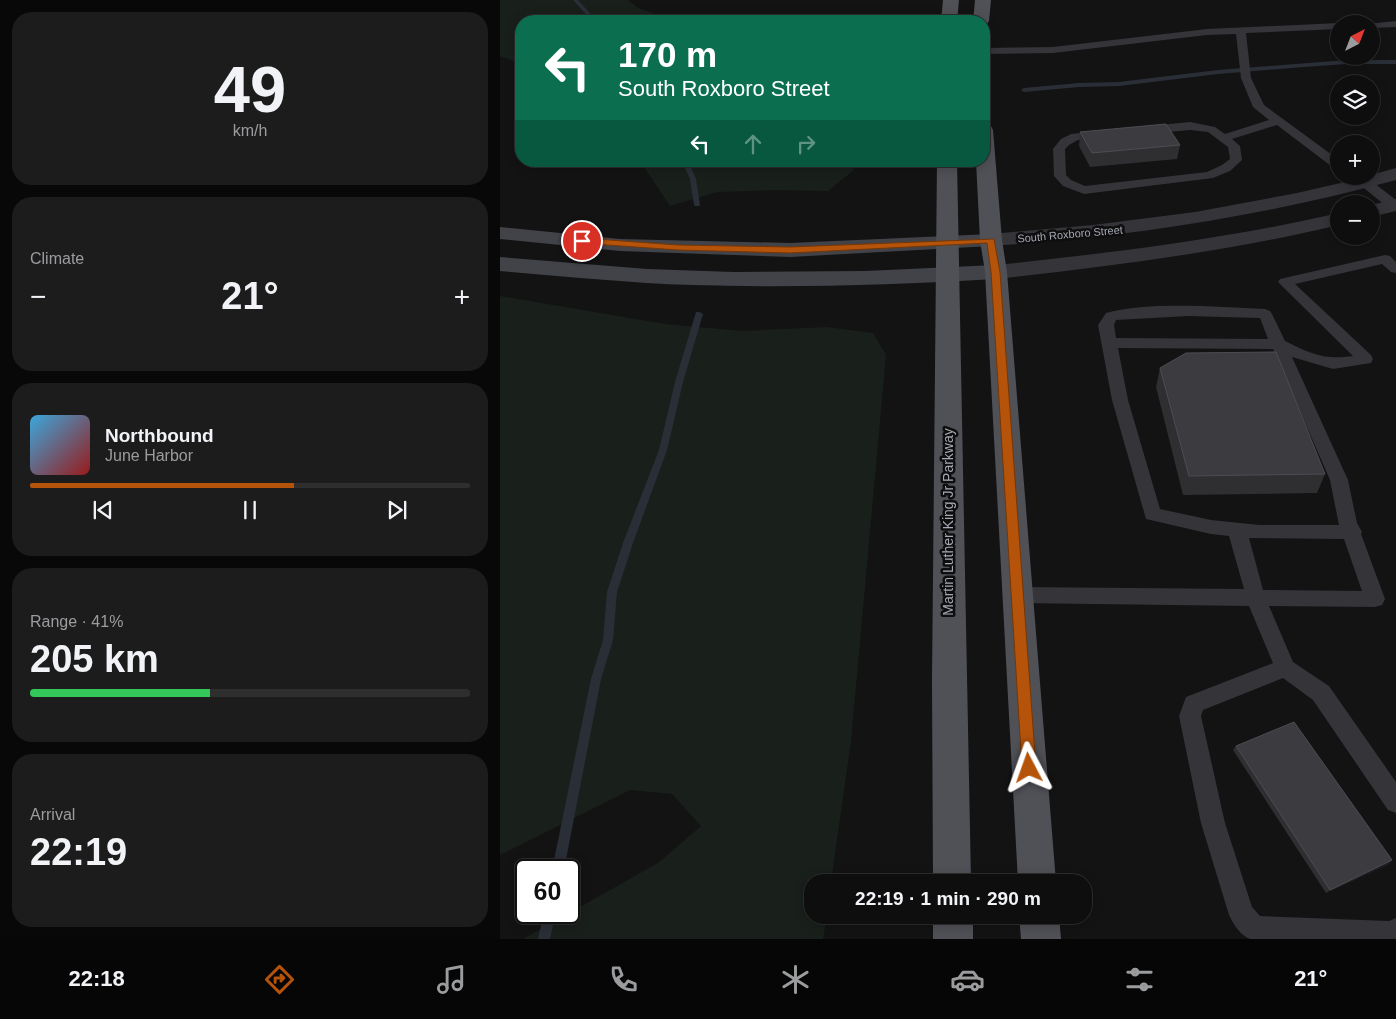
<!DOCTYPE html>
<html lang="en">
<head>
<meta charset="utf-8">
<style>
  body { margin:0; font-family:Arial,sans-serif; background:#1c1c1d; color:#f1f3f6; height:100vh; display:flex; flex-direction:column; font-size:19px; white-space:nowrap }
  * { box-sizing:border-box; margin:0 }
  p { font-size:16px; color:#9b9c9e }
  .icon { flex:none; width:28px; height:28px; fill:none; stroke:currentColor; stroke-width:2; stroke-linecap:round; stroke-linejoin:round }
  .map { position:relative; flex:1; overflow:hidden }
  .side { display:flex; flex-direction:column; gap:12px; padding:12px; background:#080808; width:500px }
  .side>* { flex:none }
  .guide { position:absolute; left:15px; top:15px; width:475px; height:152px; border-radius:20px; box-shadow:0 2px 12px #0003,0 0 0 1px #2e2e2f; background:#0b6e4f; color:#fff; overflow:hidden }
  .needle { width:32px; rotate:42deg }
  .fabs { position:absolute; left:830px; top:15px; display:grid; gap:10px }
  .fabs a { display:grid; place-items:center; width:50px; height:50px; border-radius:50%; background:#0e0e0f; box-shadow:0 2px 12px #0003,0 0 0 1px #2e2e2f; font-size:25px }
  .speed { position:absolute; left:15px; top:859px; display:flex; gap:10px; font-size:25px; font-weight:700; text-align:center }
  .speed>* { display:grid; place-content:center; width:65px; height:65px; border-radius:50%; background:#0e0e0f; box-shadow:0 2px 12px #0003,0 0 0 1px #2e2e2f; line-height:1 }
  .speed .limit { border:2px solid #111; border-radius:8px; background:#fff; color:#111 }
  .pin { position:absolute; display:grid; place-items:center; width:42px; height:42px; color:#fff; margin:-21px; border:2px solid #fff; border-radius:50%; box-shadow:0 1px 5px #0007 }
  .me { position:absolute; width:55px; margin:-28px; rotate:356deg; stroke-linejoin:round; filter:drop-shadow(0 0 4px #0008) }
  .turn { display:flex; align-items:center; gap:18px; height:105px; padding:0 20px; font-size:22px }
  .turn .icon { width:65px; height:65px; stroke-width:2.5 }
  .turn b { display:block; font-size:35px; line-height:42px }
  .lanes { display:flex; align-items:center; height:48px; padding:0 20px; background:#0003; justify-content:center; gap:25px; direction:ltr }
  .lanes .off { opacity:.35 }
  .big { font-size:38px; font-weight:700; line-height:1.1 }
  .side .card { flex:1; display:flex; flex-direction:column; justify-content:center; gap:8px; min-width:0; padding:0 18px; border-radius:20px; background:#1c1c1d }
  .side .dial { align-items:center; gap:0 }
  .dial b { font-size:65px; line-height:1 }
  .song { display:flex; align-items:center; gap:15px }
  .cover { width:60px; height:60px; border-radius:8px; background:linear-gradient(135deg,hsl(200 70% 55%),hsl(0 70% 35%)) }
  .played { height:5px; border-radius:2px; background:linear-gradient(90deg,#b45309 60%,#2e2e2f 60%) }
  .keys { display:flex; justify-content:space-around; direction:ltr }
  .heat { display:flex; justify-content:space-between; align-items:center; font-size:28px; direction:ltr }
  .charge { height:8px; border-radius:4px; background:linear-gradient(90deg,#34c759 41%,#2e2e2f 0) }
  .trip { position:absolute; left:304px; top:874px; width:288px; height:50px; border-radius:20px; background:#0e0e0f; box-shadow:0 2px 12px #0003,0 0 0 1px #2e2e2f; font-weight:700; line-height:50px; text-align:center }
  .tabs { display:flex; height:80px; justify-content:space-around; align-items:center; background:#060606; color:#9b9c9e }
  .tabs .icon { width:35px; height:35px }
  .tabs .active { color:#b45309 }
  .tabs b { font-size:22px; color:#f1f3f6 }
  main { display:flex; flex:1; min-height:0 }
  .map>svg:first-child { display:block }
  .green { fill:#191f1b }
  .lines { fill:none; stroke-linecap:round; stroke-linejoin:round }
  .stream { fill:#2a2f37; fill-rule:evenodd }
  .lane { fill:#343439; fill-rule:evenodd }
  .street { fill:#343439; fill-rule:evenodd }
  .secondary { fill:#424349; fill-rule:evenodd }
  .primary { fill:#505157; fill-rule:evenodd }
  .wall { fill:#2f2f32 }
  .shaded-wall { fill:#1e1e20 }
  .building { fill:#3c3c40; stroke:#4c4d52 }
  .route { fill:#b45309; stroke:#753606 }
  .labels { text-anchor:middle; stroke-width:5; stroke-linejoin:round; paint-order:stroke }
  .far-street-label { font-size:11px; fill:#a6a8b3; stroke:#0e0e0f }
  .street-label { font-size:14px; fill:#a6a8b3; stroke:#0e0e0f }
</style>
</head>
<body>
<main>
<section class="side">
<div class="card dial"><b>49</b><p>km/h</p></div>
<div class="card"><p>Climate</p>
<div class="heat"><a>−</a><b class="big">21°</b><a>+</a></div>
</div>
<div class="card">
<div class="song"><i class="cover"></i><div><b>Northbound</b><p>June Harbor</p></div></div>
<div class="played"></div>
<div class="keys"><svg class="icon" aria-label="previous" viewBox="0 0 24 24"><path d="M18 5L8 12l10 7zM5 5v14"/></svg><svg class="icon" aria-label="pause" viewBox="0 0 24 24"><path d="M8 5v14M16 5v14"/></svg><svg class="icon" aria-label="next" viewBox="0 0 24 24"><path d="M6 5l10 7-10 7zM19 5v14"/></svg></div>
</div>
<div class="card"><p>Range · 41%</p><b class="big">205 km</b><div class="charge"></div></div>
<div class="card"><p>Arrival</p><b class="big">22:19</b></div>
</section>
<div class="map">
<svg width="896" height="939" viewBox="0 0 896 939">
  <rect width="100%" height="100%" fill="#131314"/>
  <g class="green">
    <path d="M0,0H128L138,8L175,21H69L66,19L62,21H21V64L0,56Z"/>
    <path d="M143,161H347L354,170L328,191L275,190L217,192L170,206L146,170Z"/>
    <path d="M0,296L165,324L243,331L327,327L373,333L386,355L351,741L331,882H312V915H327L323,939H23L158,863L201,826L172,794L130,790L0,855Z"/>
  </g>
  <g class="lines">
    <g class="stream">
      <path d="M73,0H78L97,21H92Z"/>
      <path d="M847,60H896V64H847L804,67L718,74L619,86L579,87L524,92L521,90L524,88L579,83L619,82L718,70Z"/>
      <path d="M182,161H188L196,179L200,205L199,206H195L194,205L190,179Z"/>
      <path d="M196,312H199L203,314L183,382L167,450L133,543L117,592L113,640L101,679L64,870H52L91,679L103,640L107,592L123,543L159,450L175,382Z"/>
      <path d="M44,912H56L50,939H38Z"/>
    </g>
    <g class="lane">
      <path d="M896,21V27L871,28V24H867Z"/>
      <path d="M839,23L842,24H839V29L746,33L751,78L764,105L839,160V170L835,169L777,125L732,139L740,146L742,160L730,171L713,178L584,194L563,186L554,176L553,149L561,139L571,134L690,122L715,127L725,134L769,120L753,107L741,78L736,34L707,35L553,53L484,54V48L553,47L707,29ZM690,130L708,132L728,147L730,159L722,165L707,172L585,186L571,180L566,175L565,149L569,145L578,140Z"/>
      <path d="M849,176H865L896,200V211L891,210Z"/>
      <path d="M885,255L890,256L896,262V273L891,272L882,264L795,284L871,355L873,359L871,363L833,369L792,357L848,480L857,523L862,532L861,534L885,599L882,605L875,607L769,606L793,662L829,686L896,782V813L888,810L813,700L783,678L703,710L701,716L725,823L752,907L760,916L889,921L896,918V939H750C740,935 734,925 729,915L701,823L679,716L686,697L773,663L749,606L517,603L510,601L507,595L510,589L517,587L744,589L729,536L711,534L646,519L612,400L598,325L606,313C650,301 718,307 765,309L770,311L772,314L785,341C812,354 823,360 853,356L778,282L780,279ZM688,316L760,318L768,339L616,338L614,325L616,320ZM618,348L773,349L830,480L839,525H760L711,520L660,509L628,400ZM749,538L844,539L862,591L763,590Z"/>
    </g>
    <g class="street">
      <path d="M896,168V180C763,216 629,237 491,246L483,245L480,240L483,235L491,234L593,225L695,212L797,193L871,176V175Z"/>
      <path d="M896,199V211L871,217V205Z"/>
      <path d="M839,213V225C726,252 611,266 496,279L488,277L485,272L488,267L496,265C611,253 726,239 839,213Z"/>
    </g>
    <g class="secondary">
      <path d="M0,227L120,239L290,243L491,234L499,235L502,240L499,245L491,246L290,257L120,251L0,239Z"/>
      <path d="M0,257L147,269L234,272L365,271L496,265L504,267L507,272L504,277L496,279C395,285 294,288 193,285C128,283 64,276 0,271Z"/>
    </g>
    <g class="primary">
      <path d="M443,0H459L457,21H441Z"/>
      <path d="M475,0H491L489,21L487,24L484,25V21H473Z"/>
      <path d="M484,124L491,126L493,130L502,240L507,272L556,882H518L485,272L480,240L476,161H484Z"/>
      <path d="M437,161H457L471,882H433L432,681Z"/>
      <rect x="433" y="915" width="40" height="24"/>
      <path d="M519,915H559L561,939H521Z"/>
    </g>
  </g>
  <g class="wall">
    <path d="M580,132L680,145L677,159L590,167L579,146Z"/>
    <path d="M660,368L825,474L817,493L683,495L656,387Z"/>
    <path d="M736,746L892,860L889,864L826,893L733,750Z"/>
  </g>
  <path class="shaded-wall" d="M892,860L889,864L826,893L830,890Z"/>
  <g class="building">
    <path d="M666,124L680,145L592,153L580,132Z"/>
    <path d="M776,352L825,474L689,476L660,368L686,353Z"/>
    <path d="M794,722L892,860L830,890L736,746Z"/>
  </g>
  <path class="route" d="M82,238L178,245L290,247L494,239L500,272L536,768L534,772L529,775L524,772L522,768L491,272L487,243L290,253L178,250L78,243V239Z"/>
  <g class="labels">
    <g class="far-street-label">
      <text transform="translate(570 234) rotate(-5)" y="4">South Roxboro Street</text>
    </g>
    <g class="street-label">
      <text transform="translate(448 522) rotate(-90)" y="5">Martin Luther King Jr Parkway</text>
    </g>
  </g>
</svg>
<div class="fabs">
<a><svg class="needle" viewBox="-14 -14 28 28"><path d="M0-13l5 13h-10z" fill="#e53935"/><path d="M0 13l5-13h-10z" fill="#9b9c9e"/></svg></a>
<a><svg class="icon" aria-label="layers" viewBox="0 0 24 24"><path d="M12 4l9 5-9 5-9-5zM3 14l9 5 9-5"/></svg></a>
<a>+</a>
<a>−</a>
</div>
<div class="speed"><div class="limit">60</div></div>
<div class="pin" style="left:82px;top:241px;background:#d93025"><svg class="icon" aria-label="arrive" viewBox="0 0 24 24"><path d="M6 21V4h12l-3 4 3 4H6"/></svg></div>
<svg class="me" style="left:529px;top:768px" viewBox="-20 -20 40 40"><path d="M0-17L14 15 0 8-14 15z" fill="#b45309" stroke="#fff" stroke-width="4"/></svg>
<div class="trip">22:19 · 1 min · 290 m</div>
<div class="guide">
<div class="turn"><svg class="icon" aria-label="left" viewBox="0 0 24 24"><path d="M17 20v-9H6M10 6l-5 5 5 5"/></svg><div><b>170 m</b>South Roxboro Street</div></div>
<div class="lanes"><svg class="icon" aria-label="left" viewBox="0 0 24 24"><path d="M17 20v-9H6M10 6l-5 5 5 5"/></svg><svg class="icon off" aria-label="ahead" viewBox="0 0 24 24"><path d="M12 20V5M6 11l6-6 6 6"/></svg><svg class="icon off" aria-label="right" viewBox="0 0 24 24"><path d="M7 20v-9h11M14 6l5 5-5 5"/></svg></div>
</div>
</div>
</main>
<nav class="tabs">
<b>22:18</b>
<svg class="icon active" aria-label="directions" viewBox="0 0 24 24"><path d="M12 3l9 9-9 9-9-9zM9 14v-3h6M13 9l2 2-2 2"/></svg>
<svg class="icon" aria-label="music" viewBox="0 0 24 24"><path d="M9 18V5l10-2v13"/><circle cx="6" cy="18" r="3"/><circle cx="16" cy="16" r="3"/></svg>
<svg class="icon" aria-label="phone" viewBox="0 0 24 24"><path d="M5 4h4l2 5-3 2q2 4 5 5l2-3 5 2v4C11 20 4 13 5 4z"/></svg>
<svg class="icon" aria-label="climate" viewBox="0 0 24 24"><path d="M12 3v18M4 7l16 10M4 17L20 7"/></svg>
<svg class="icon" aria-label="car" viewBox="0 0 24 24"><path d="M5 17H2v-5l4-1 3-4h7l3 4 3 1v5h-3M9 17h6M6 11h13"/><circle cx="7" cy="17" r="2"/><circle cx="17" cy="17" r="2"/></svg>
<svg class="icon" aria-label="filters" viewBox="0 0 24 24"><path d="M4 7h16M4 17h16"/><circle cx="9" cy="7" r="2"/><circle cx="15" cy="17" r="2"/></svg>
<b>21°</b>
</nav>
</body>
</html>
